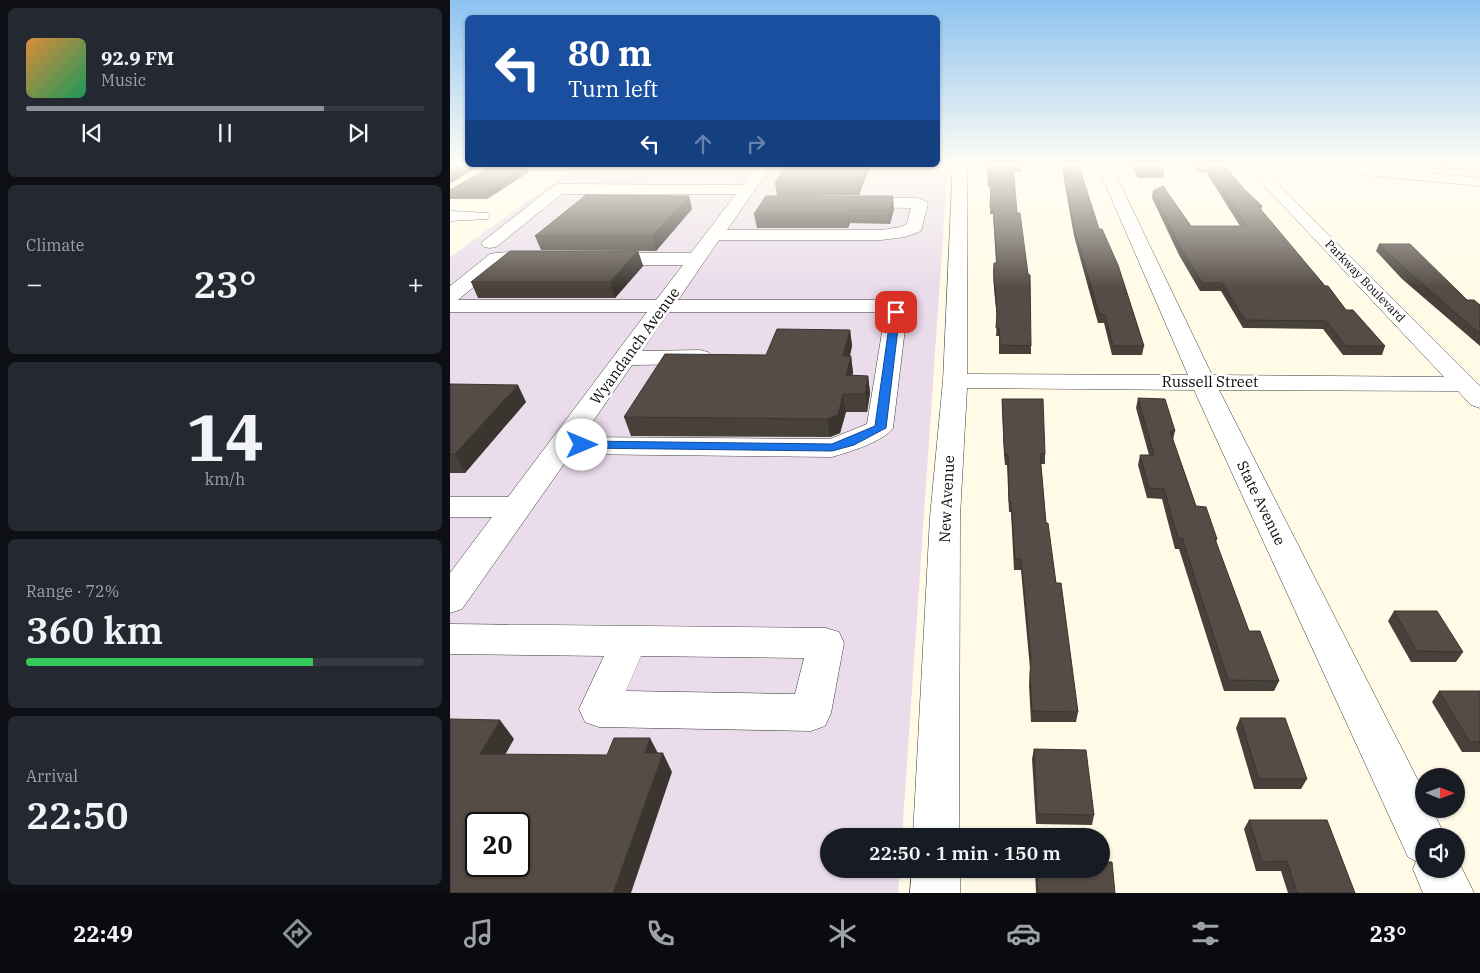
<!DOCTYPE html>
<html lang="en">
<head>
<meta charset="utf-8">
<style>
  body { margin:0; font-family:"IBM Plex Serif",serif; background:#242831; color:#f1f3f6; height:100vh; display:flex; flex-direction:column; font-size:19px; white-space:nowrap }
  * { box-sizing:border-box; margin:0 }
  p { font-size:16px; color:#9ea1a6 }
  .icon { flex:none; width:28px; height:28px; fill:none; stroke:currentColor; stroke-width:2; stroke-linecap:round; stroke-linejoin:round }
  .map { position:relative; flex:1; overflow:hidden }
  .sheet { display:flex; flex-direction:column; gap:8px; padding:8px; background:#0d0f14; width:450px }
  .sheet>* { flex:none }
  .guide { position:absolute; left:15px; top:15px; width:475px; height:152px; border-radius:8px; box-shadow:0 1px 4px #0004; background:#1a4fa0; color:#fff; overflow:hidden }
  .needle { width:32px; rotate:91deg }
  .fabs { position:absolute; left:965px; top:768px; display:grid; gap:10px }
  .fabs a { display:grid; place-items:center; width:50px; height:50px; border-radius:50%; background:#171b24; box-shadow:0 1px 4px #0004; font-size:25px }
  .speed { position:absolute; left:15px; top:812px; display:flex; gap:10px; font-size:25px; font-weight:700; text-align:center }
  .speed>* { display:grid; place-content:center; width:65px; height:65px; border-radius:50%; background:#171b24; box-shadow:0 1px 4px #0004; line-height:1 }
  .speed .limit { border:2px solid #111; border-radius:8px; background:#fff; color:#111 }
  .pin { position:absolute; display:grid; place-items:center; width:42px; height:42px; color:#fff; margin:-21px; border-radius:10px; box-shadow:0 2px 8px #0006 }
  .me { position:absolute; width:55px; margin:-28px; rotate:90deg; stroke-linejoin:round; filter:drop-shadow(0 0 4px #0008) }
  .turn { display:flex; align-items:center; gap:18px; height:105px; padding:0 20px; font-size:22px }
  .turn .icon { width:65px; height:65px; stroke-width:2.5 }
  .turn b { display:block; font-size:35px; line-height:42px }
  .lanes { display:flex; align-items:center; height:48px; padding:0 20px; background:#0003; justify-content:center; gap:25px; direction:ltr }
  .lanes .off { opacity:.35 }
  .big { font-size:38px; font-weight:600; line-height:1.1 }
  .sheet .card { flex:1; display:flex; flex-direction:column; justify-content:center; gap:8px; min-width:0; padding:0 18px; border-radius:8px; background:#242831 }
  .sheet .dial { align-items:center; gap:0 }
  .dial b { font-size:65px; line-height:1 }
  .song { display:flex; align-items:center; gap:15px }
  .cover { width:60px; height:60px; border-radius:8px; background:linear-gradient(135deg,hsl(30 70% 55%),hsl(150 70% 35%)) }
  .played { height:5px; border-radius:2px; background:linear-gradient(90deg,#8c9099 75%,#363941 75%) }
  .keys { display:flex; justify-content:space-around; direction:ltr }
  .heat { display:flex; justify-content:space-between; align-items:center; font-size:28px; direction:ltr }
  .charge { height:8px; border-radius:4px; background:linear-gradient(90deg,#34c759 72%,#363941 0) }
  .trip { position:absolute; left:370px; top:828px; width:290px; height:50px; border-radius:25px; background:#171b24; box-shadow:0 1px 4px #0004; font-weight:600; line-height:50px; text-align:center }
  .dock { display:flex; height:80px; justify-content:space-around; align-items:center; background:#090b0e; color:#9ea1a6 }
  .dock .icon { width:35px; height:35px }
  .dock .on { color:#8c9099 }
  .dock b { font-size:22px; color:#f1f3f6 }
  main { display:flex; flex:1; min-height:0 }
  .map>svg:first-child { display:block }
  .industrial { fill:#eadceb; fill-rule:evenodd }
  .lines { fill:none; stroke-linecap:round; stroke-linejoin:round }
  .minor-casing { stroke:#3d3d3d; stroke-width:1 }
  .major-casing { stroke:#1b1b1b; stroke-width:1 }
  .minor { fill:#fff; fill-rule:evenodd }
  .major { fill:#ffde57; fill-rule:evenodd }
  .wall { fill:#48413b }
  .shaded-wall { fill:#3b3530 }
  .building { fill:#544c45; stroke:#3b3530; fill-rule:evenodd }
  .route { fill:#1a73e8; stroke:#114b97 }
  .labels { text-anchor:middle; stroke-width:5; stroke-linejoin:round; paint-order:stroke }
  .far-street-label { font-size:12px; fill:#0a0a0a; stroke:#fff }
  .street-label { font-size:15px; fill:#0a0a0a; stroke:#fff }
</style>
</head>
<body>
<main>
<section class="sheet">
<div class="card">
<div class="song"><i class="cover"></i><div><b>92.9 FM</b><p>Music</p></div></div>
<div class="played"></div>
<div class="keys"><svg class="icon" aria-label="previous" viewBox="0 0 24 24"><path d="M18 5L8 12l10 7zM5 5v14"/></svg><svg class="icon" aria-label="pause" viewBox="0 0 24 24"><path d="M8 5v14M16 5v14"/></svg><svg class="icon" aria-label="next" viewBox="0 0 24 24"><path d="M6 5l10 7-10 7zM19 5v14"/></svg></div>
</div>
<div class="card"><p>Climate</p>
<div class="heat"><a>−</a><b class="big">23°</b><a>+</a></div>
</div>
<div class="card dial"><b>14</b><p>km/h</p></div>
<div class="card"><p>Range · 72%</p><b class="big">360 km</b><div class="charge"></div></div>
<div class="card"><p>Arrival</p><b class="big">22:50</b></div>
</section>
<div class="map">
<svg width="1030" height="893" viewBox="0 0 1030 893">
  <rect width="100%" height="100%" fill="#fffbe7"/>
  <path class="industrial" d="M488,163H498L452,836H379V869H450L448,893H0V257L128,165H488ZM26,824H69V866H26Z"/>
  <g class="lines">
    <g class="minor-casing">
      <g id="minor">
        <path d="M503,163H517V374L738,375L646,163H660L762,375L994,377L793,163H807L1030,386V408L1021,405L1008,391L769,390L974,792V809H982L995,836H974V869H1006V856L1024,893H973L963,869L966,861L958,857L744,390L517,388L510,517L509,836H463L480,517L493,381Z"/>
        <path d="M897,163H911L917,167L1030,178V186L915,175L900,170Z"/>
        <path d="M36,165H123L124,166L117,170H42L37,169Z"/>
        <path d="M308,165H322L277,230H431L451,227L457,224L461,208L407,207L401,205L399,202L401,199L407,197L467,198L476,201L478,204L471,231L455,237L431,240H269L228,300H439L446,302L457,312L443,428C433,442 399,452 382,457L121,454L12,609L0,613V573L42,517H0V497H58L197,312H0V286L40,254C54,251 72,252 86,255L88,259L86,263L51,264L8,300H206L233,265H154L147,263L145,259L147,255L154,253H241L286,194H112L46,247L40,248L34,247L31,243L103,186L108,184L292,185ZM219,312H434L435,314L417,424L380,439L132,437L182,365L250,364L258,362L262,357L258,352L250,350L192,351Z"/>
        <path d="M0,211L38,213L40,216L38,219L0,221Z"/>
        <path d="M0,624L376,628L389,632L394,643L381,713L375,726L361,731L149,727L135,722L129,709L154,656L0,654ZM191,656L354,658L345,694L176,691Z"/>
        <path d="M462,869H510V893H460Z"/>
      </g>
    </g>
    <g class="major-casing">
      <path id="major" d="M981,163H1030V171L988,167Z"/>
    </g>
    <use href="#minor" class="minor"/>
    <use href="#major" class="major"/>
  </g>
  <g class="wall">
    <path d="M538,163L572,166V172H563L567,213L581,346V354H549V336H546L547,319L544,288L543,271L544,263H546L543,214H540L541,187H538Z"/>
    <path d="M611,163H628L649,229L694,346L692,355H662L654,323H648L624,236Z"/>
    <path d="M679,163H710L714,172L713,178H688Z"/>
    <path d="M740,163H772L794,189L812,206L811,210L875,286L896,310L935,346L932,355H893L873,329L793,328L771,291H750L729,255L702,198L703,191L741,226H790L756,172H747Z"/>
    <path d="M336,165H419L420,166L409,195L327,196L325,183Z"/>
    <path d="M79,172L37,199H0V192Z"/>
    <path d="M316,196L444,209L440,224L400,223L398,228H307L304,214Z"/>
    <path d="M242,209L206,251L91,250L85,236Z"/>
    <path d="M929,244L1017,300L1030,305V346L952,279L926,251Z"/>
    <path d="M188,251L193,266L165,298H28L21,282Z"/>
    <path d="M400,330L402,346L400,356H401L403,373L402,375L418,376L420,393L417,412H396L390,433L380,437L181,436L174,417L316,355Z"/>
    <path d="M0,384L76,402L15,473H0Z"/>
    <path d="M688,398L725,431L723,440L746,506L767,539L766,542L799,631L829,681L824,691H774L729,549H725L712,499L697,498L688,465L690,455H699L686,408Z"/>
    <path d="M552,399L595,454V464H591L596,523L628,712L626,722H581L579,685L580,669L571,570H564L561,512H559L557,465H555L554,455Z"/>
    <path d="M944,611L1013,652L1006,662H961L938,621Z"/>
    <path d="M989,691H1030V752H1012L982,702Z"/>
    <path d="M790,718L857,779L851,789H804L786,728Z"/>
    <path d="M584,749L644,815L642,825L586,824L582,759Z"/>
    <path d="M799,820L905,893H838L831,871H806L794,829Z"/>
    <path d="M585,869H651L665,893H586Z"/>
  </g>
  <g class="shaded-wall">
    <path d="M18,165H30L0,184V176Z"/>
    <path d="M414,165H419L420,166L409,195L408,182Z"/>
    <path d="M77,166L79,172L37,199L34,192Z"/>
    <path d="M239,196L242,209L206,251L202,236Z"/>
    <path d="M443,196L444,209L440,224L439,210Z"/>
    <path d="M399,210L400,223L398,228L397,214Z"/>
    <path d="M188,251L193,266L165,298L160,282Z"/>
    <path d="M400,330L402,346L395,373L393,356Z"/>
    <path d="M401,356L403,373L398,393L396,375Z"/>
    <path d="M418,376L420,393L417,412L415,394Z"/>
    <path d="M68,385L76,402L15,473L5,454Z"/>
    <path d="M393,394L396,412L390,433L380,437L377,419Z"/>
    <path d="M50,720L64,739L45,773L30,754Z"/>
    <path d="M200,738L210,757L195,753Z"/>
    <path d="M213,753L222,772L181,893H163Z"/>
  </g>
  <g class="building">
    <path d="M0,163H18V165L0,176Z"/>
    <path d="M538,163H571L572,166L563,165L567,213H570L578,274L580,275L581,346L550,345L549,328H546L547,313L544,280V263H547L543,207H540L541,180H538Z"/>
    <path d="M613,163H628L649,229H652L668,265L694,346H663L655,315L649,314L624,228Z"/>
    <path d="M684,163H710L714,172L689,171Z"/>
    <path d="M746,163H772L794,189L812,206H808L875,286H878L896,310H903L935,346H896L876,321L795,320L772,283H752L730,247L703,191L713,186L741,226H796L757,165H748Z"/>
    <path d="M336,165H414L408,182L325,183Z"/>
    <path d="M42,166H77L34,192H0V190Z"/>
    <path d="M136,195L239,196L202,236H85Z"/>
    <path d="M316,196H443L439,210H399L397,214H304Z"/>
    <path d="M929,244H960L1017,300H1024L1030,305V334L956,270Z"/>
    <path d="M60,251H188L160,282H21Z"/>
    <path d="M327,329L400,330L393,356H401L396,375L418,376L415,394H393L388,415L377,419L174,417L215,354L316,355Z"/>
    <path d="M0,384L68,385L5,454H0Z"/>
    <path d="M688,398L715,399L725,431H720L746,506L756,507L767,539H765L799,631H810L829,681L778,680L732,538H728L714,489L699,488L690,455H704Z"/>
    <path d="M552,399H593L595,454H590L596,523H598L606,583H611L628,712L582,711L580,675L581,659L571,559H565L561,502H559L558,455H555L554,445Z"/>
    <path d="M944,611H987L1013,652L967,651Z"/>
    <path d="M989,691H1030V742H1020Z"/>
    <path d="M790,718H835L857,779H809Z"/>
    <path d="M0,719L50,720L30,754L157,755L164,738H200L195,753H213L163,893H0ZM26,824H69V866H26Z"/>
    <path d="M584,749L636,750L644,815L587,814Z"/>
    <path d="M799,820H877L905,893H847L837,861L812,862Z"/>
    <path d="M651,862H662L665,893H588L587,869H651Z"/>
  </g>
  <linearGradient id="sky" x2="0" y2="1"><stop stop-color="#8dc2f0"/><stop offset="0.57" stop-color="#fffdf4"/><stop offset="1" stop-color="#fffdf4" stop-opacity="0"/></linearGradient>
  <rect width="1030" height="288" fill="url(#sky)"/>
  <path class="route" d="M446,309L450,312L436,428L404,445L382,451L132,448L127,445L132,441L382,444L425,426L441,312Z"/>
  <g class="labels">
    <g class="far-street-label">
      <text transform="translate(915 281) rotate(46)" y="4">Parkway Boulevard</text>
    </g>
    <g class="street-label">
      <text transform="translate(185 346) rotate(-54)" y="5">Wyandanch Avenue</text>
      <text x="760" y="387">Russell Street</text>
      <text transform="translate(497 499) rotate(-87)" y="5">New Avenue</text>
      <text transform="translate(811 503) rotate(64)" y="5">State Avenue</text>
    </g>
  </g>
</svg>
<div class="fabs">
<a><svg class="needle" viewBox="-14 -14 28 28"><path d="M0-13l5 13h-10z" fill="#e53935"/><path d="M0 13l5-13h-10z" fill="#9ea1a6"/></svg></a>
<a><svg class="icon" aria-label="sound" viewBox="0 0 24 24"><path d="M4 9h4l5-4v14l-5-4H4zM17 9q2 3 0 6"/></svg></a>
</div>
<div class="speed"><div class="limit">20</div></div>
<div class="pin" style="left:446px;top:312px;background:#d93025"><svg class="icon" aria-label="arrive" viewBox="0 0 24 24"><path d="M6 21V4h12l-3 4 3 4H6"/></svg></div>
<svg class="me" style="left:132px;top:445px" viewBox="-20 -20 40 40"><circle r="19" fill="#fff"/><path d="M0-13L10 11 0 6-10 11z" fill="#1a73e8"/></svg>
<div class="trip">22:50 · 1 min · 150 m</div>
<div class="guide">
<div class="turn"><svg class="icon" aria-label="left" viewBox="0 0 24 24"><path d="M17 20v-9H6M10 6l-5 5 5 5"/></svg><div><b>80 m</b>Turn left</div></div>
<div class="lanes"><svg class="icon" aria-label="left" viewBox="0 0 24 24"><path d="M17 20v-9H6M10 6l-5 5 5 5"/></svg><svg class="icon off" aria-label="ahead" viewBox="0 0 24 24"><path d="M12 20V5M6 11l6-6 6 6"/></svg><svg class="icon off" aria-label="right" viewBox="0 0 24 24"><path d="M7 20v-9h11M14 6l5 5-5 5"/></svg></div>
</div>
</div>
</main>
<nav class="dock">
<b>22:49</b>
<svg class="icon on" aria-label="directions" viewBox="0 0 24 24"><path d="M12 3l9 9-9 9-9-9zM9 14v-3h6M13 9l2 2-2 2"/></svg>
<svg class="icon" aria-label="music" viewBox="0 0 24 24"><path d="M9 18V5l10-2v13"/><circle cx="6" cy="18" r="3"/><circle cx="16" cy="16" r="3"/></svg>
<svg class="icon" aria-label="phone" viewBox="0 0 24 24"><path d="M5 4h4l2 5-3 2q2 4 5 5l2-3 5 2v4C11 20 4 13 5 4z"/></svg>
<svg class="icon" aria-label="climate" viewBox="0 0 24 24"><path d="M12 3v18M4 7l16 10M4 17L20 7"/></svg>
<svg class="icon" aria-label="car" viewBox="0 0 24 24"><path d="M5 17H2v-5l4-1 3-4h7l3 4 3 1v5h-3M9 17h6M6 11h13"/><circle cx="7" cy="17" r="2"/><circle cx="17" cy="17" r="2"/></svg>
<svg class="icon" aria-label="filters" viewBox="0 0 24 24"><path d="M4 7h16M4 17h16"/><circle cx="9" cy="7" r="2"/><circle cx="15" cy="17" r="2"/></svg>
<b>23°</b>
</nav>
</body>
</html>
